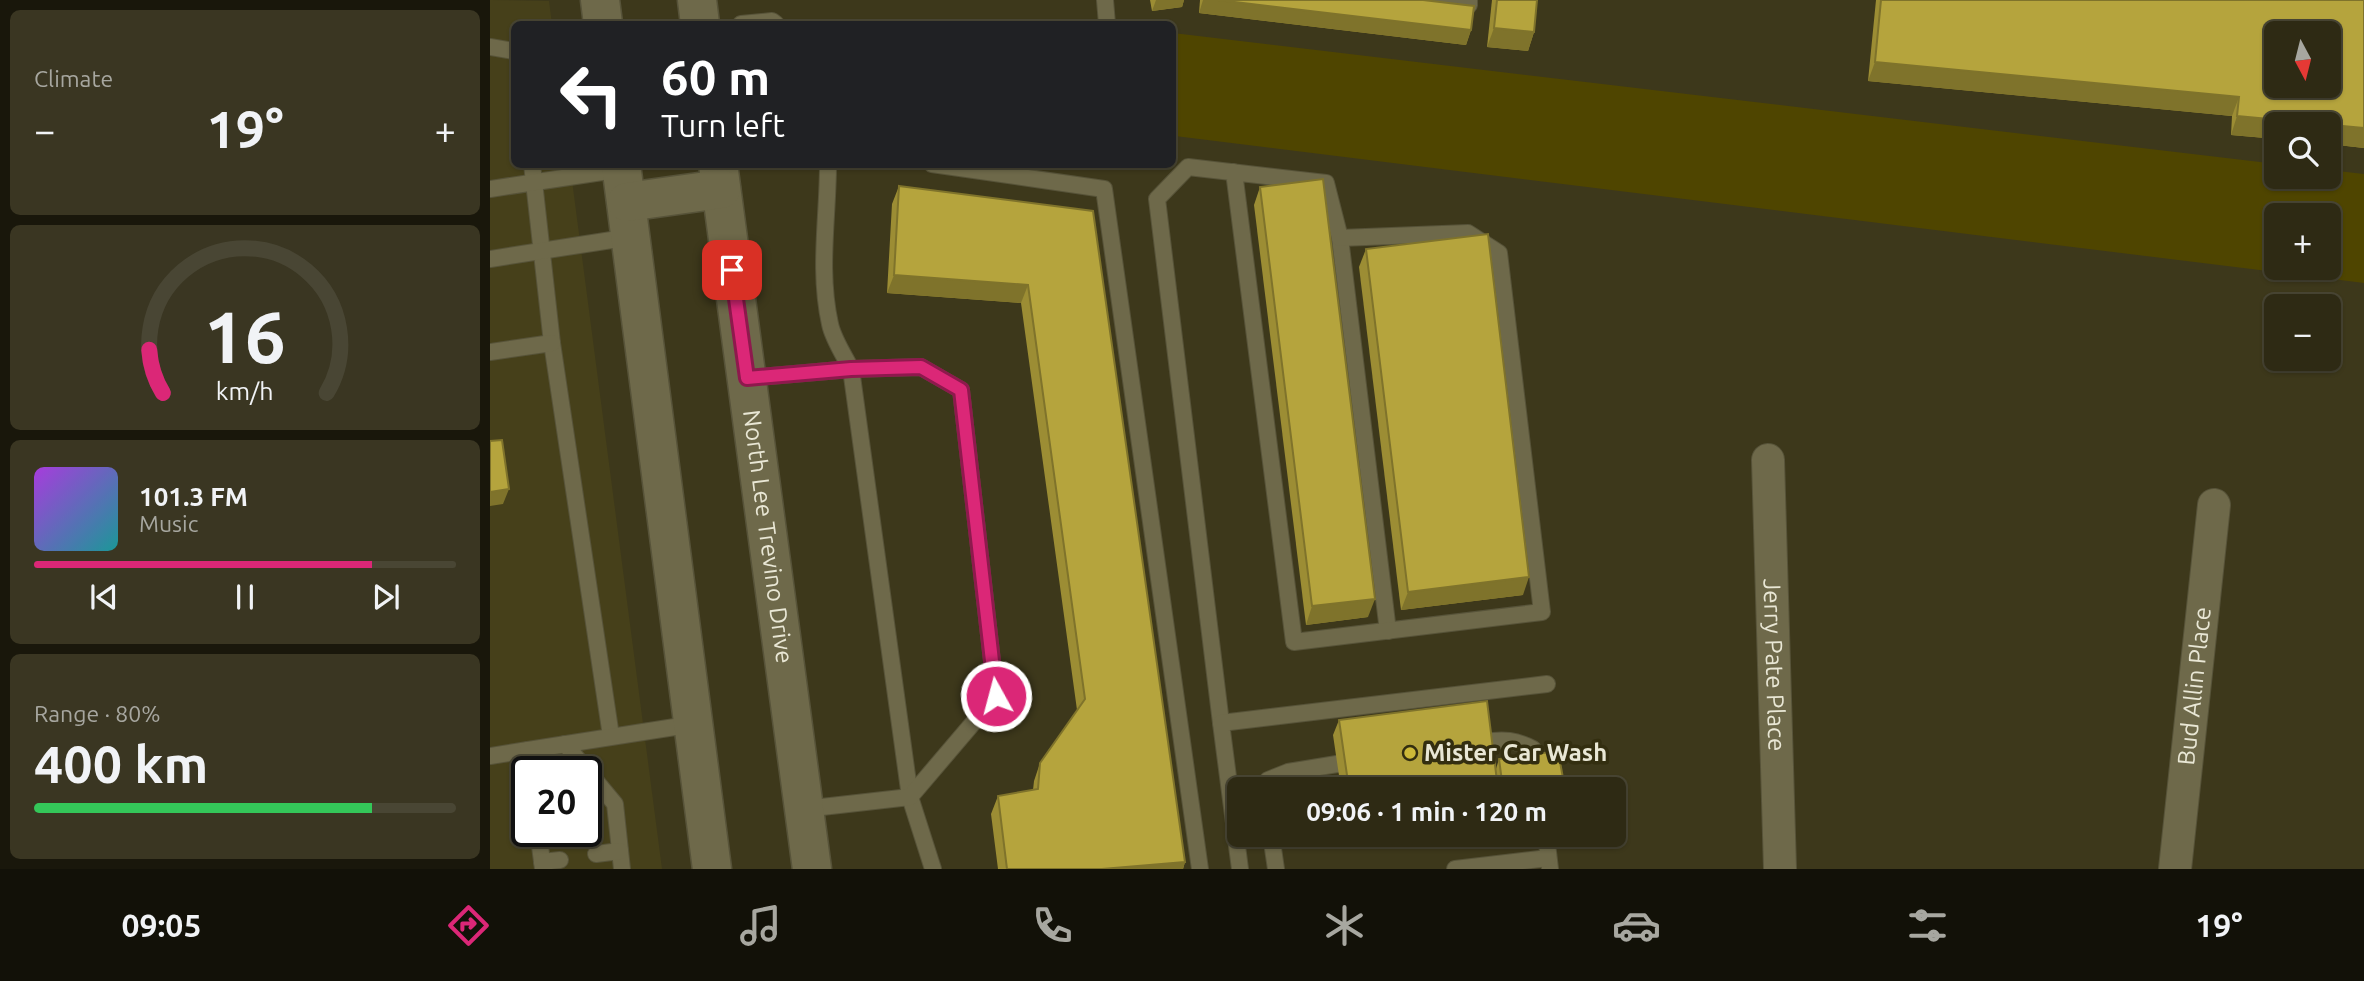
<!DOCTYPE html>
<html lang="en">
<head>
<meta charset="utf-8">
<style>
  body { margin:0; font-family:Ubuntu,sans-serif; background:#3a3622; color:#f1f3f6; height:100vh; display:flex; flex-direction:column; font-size:26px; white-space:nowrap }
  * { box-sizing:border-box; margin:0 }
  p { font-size:23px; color:#a7a7a0 }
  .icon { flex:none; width:38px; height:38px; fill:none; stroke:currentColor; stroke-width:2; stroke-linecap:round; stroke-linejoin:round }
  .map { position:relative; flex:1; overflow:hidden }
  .details { display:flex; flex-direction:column; gap:10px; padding:10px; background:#19170b; width:490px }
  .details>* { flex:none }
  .guide { position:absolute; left:21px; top:21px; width:665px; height:147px; border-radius:10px; box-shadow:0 2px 5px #0004,0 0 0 2px #494634; background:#202124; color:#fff; overflow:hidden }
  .needle { width:46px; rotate:173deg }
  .controls { position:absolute; left:1774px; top:21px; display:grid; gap:14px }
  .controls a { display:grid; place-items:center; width:77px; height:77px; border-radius:10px; background:#2e2a14; box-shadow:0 2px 5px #0004,0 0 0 2px #494634; font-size:35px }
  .speed { position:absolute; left:21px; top:756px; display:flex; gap:14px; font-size:35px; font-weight:700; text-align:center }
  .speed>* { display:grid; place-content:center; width:91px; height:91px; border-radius:50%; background:#2e2a14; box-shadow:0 2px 5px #0004,0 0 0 2px #494634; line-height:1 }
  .speed .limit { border:4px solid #111; border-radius:10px; background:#fff; color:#111 }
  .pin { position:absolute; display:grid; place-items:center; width:60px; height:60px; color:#fff; margin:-30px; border-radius:14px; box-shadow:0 4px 10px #0006 }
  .me { position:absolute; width:77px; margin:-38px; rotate:353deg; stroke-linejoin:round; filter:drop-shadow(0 0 5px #0008) }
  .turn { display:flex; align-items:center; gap:24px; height:147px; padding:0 35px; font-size:32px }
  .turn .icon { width:91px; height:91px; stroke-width:2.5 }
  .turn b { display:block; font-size:49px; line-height:60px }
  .big { font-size:52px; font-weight:700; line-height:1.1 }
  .details .widget { flex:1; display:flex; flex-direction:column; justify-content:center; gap:10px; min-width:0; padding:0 24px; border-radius:10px; background:#3a3622 }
  .details .dial { align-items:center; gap:0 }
  .dial svg { height:182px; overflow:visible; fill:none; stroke:#494634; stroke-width:7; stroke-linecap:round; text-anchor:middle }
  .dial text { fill:#f1f3f6; stroke:none }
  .song { display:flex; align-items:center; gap:21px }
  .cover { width:84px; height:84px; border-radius:10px; background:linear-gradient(135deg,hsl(280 70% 55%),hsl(180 70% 35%)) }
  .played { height:7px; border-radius:4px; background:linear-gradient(90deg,#db2777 80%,#494634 80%) }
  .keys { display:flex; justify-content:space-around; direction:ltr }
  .heat { display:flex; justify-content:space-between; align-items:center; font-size:38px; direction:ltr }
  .charge { height:10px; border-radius:5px; background:linear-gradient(90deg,#34c759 80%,#494634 0) }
  .trip { position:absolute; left:737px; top:777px; width:399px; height:70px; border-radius:10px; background:#2e2a14; box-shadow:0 2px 5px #0004,0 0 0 2px #494634; font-weight:700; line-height:70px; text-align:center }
  .menu { display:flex; height:112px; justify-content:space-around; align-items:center; background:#121108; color:#a7a7a0 }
  .menu .icon { width:49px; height:49px }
  .menu .on { color:#db2777 }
  .menu b { font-size:32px; color:#f1f3f6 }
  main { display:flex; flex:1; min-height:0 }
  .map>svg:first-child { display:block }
  .built { fill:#46401a; fill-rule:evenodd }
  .green { fill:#4f4500; fill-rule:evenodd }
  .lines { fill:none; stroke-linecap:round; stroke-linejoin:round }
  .lane-casing { stroke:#575339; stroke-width:18 }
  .street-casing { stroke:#575339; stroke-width:34 }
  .secondary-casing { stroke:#575339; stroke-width:41 }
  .lane { stroke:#6e694a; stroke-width:16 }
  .street { stroke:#6e694a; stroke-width:32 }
  .secondary { stroke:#6e694a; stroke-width:38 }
  .wall { fill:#9c8d34 }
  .shaded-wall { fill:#7f732b }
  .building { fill:#b5a43d; stroke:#7f732b; stroke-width:2; fill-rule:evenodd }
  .route-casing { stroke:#8e194d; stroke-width:18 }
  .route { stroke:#db2777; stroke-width:12 }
  .poi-dot { fill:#cdb938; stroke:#332e10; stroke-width:2.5 }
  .labels { text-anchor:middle; stroke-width:7; stroke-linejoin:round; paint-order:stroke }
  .street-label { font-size:24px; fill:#e9e7d5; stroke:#332e10 }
  .poi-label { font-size:24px; font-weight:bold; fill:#e9e7d5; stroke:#332e10; text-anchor:start }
</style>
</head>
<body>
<main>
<section class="details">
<div class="widget"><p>Climate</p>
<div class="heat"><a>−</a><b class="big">19°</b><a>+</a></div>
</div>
<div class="widget dial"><svg viewBox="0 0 100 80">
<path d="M14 69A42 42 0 1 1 86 69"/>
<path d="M14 69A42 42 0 0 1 8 50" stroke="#db2777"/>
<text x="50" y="56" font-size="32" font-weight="700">16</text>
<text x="50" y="72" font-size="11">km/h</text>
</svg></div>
<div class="widget">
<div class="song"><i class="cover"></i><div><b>101.3 FM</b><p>Music</p></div></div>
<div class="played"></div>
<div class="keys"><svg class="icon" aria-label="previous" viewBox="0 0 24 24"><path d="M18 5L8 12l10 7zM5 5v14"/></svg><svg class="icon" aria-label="pause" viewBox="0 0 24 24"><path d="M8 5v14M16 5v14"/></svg><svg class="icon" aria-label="next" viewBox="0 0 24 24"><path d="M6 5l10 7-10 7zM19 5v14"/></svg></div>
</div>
<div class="widget"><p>Range · 80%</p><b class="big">400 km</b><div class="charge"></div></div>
</section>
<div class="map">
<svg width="1874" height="869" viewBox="0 0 1874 869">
  <rect width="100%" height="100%" fill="#3d381b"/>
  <path class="built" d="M0,0L59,1L62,24H24V164L80,165L172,869H0ZM37,772H96V831H37Z"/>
  <path class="green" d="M683,33L1787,164V177H1839V170L1874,174V283L685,136ZM1787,215H1839V268H1787Z"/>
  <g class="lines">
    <g class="lane-casing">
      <g id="lane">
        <path d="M615,0L617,24"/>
        <path d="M936,0L979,5V0"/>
        <path d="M251,24L282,21L286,24"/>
        <path d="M0,47L24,51"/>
        <path d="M42,164L62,343L121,736"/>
        <path d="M338,164C338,218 328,270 340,324C343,339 354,355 361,369L420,797L443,869"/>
        <path d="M442,164L614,189L710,869"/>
        <path d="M0,189L132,169"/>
        <path d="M850,238L898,631"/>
        <path d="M0,259L141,237"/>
        <path d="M0,352L62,343"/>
        <path d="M257,378L361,369L431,367L471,390L506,696L420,797L314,809"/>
        <path d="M731,723L667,199L698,167L836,183L850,238L978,233L1009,253L1052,612L804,642L744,172"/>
        <path d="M994,742C1014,739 1026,740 1043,749L1048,763"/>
        <path d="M75,744L125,804L132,869"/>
        <path d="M0,756L38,750"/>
        <path d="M41,772L38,750L204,724"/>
        <path d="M776,789L778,780L798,772L847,764"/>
        <path d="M48,831L53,869"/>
        <path d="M781,835L786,869"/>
        <path d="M1056,835L1060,869"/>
        <path d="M106,854L130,851"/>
        <path d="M52,862L70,860"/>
        <path d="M750,869L731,723L1057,684"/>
        <path d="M965,869L1058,858"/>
      </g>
    </g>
    <g class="street-casing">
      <g id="street">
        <path id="s1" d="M1278,460L1290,869"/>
        <path id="s2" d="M1685,869L1724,505"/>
      </g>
    </g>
    <g class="secondary-casing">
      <g id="secondary">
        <path d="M110,0L113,24"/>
        <path d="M207,0L210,24"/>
        <path d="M131,164L222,869"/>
        <path id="s3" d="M228,164L322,869"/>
        <path d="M137,202L231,189"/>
      </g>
    </g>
    <use href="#lane" class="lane"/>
    <use href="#street" class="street"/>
    <use href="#secondary" class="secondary"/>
  </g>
  <g class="wall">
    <path d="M660,0H694L692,7L662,11Z"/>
    <path d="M710,0H933L981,30L976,45L709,13Z"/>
    <path d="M1002,0H1047L1044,32L1038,51L997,47Z"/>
    <path d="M1386,0H1874V148L1839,144V124H1787V139L1741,135L1742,116L1378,81Z"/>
    <path d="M409,186L603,211L695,862L693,869H508L501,814L508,796L543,790L544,781L550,763L587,710L531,303L397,293L402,204Z"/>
    <path d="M770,187L878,617L816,625L764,205Z"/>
    <path d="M876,249L1033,595L911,610L869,267Z"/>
    <path d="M849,720L1006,769L1009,759L1075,789H851L843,735Z"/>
  </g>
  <g class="shaded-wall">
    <path d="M666,0H694L692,7L662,11Z"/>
    <path d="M713,0H728L981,30L976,45L709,13Z"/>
    <path d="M1004,28L1044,32L1038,51L997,47Z"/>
    <path d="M1385,62L1749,97L1742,116L1378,81Z"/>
    <path d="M1747,116L1830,124H1787V139L1741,135Z"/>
    <path d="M1839,125L1874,128V148L1839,144Z"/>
    <path d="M404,275L538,285L531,303L397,293Z"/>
    <path d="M19,489L13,504L0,506V492Z"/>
    <path d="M1039,577L1033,595L911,610L918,592Z"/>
    <path d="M885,599L878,617L816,625L822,606Z"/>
    <path d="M695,862L693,869H612Z"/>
  </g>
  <g class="building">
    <path d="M728,0H933L984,6L981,30Z"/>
    <path d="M1007,0H1047L1044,32L1004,28Z"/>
    <path d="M1391,0H1874V128L1747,116L1749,97L1385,62ZM1787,33H1839V86H1787Z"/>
    <path d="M833,179L885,599L822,606L770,187Z"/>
    <path d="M409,186L603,211L695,862L612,869H517L508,796L548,789L550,763L595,699L538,285L404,275Z"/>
    <path d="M998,234L1039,577L918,592L876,249Z"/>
    <path d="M12,440L19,489L0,492V441Z"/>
    <path d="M997,701L1008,789H859L849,720Z"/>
    <path d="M1068,751L1075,789H1013L1009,759Z"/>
  </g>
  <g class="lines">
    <g class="route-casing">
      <path id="route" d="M242,270L257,378L361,369L431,367L471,390L506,696"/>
    </g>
    <use href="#route" class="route"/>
  </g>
  <circle class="poi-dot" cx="920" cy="753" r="7"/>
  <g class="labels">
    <g class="street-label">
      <text dy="8" stroke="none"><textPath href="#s3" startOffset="376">North Lee Trevino Drive</textPath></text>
      <text dy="8" stroke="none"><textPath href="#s1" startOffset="205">Jerry Pate Place</textPath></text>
      <text dy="8" stroke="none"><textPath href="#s2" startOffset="184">Bud Allin Place</textPath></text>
    </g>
    <g class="poi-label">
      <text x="934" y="761">Mister Car Wash</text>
    </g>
  </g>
</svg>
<div class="controls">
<a><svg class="needle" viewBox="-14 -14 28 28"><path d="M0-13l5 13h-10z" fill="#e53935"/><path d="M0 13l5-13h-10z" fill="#a7a7a0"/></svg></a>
<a><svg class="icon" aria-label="search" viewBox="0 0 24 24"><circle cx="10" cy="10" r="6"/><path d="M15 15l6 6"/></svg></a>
<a>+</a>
<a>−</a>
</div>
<div class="speed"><div class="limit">20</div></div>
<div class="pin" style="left:242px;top:270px;background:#d93025"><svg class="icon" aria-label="arrive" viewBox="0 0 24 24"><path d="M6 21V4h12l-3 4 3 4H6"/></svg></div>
<svg class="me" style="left:506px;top:696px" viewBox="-20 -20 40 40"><circle r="17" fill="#db2777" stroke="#fff" stroke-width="3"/><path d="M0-11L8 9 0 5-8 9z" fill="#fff"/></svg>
<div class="trip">09:06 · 1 min · 120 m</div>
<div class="guide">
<div class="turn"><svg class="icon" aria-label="left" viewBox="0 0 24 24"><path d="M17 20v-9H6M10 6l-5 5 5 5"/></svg><div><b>60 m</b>Turn left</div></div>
</div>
</div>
</main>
<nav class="menu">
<b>09:05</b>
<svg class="icon on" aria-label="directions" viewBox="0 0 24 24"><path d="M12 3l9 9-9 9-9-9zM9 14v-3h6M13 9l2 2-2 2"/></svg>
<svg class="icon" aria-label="music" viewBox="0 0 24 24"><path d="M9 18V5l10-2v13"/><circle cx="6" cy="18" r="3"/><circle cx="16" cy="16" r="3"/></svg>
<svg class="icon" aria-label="phone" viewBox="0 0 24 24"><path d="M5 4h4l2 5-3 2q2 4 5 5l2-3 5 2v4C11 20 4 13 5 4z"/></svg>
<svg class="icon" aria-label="climate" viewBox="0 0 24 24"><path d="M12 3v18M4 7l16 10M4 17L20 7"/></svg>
<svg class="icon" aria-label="car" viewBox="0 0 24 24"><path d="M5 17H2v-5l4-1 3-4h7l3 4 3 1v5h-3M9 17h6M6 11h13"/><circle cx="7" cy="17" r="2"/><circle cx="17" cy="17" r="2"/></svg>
<svg class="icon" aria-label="filters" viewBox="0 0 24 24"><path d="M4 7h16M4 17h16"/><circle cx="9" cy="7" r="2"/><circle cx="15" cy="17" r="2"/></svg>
<b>19°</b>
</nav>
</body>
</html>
